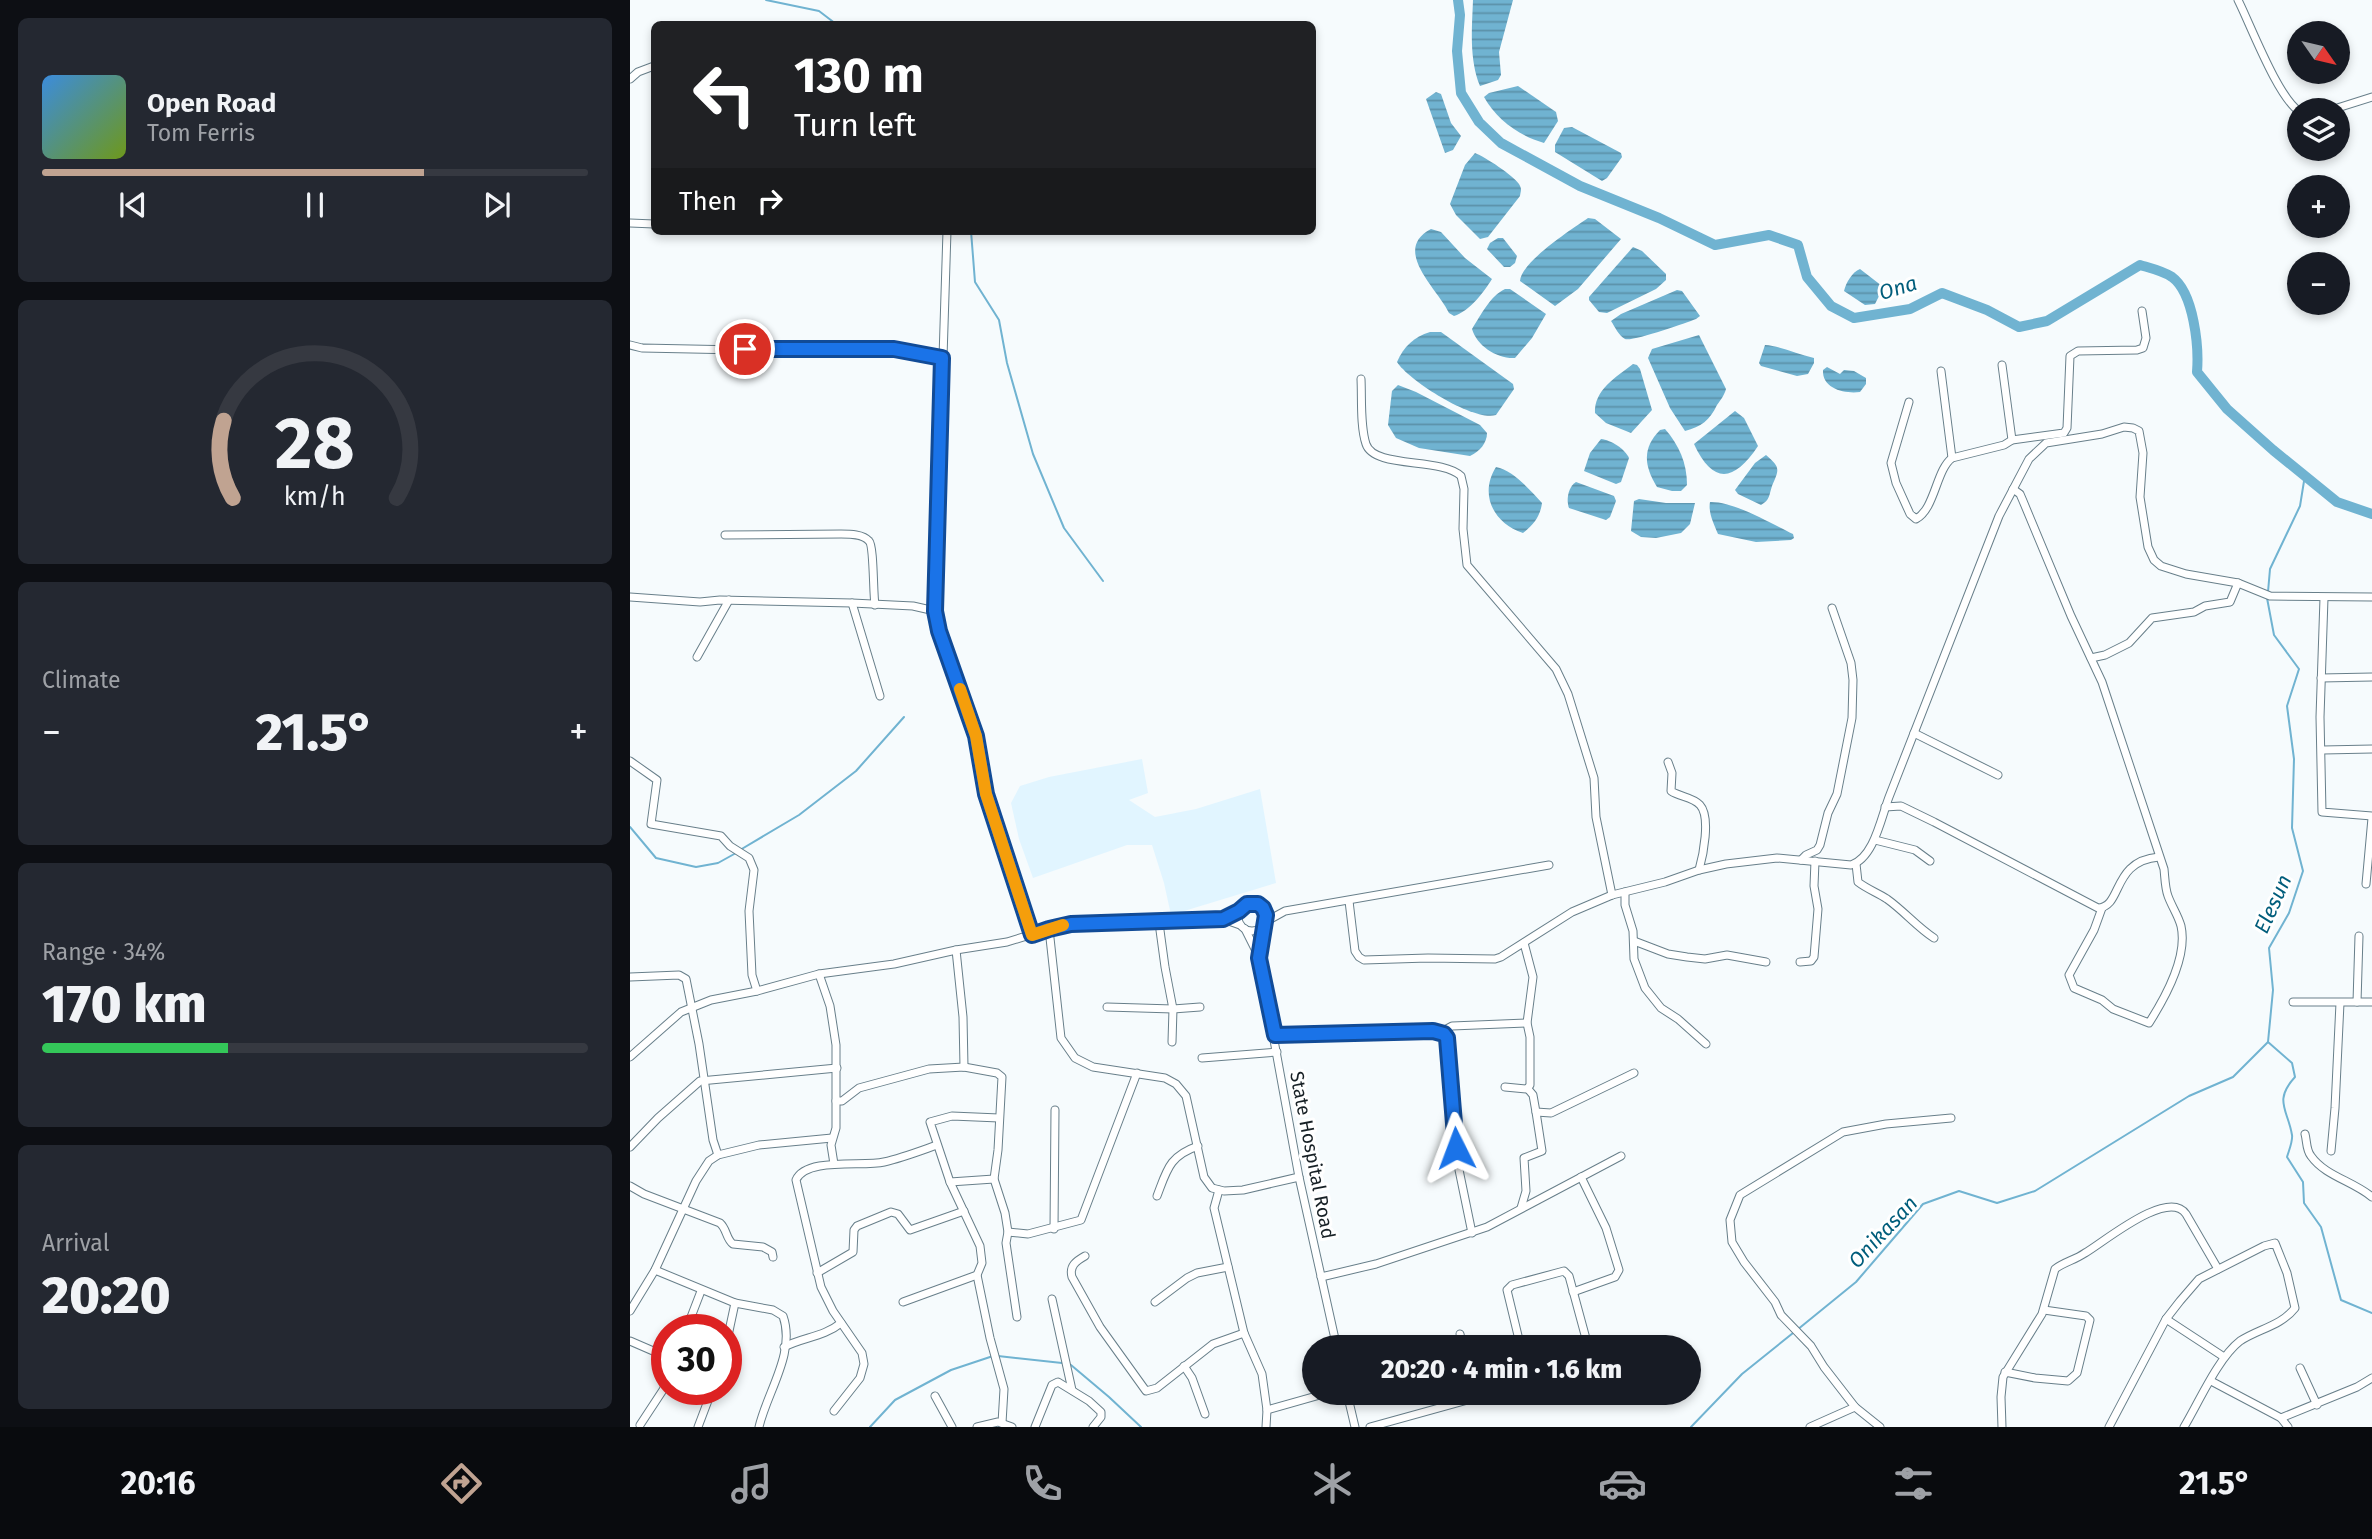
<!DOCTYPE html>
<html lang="en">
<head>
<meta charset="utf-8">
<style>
  body { margin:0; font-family:"Fira Sans",sans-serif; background:#242831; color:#f1f3f6; height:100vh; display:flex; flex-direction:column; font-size:26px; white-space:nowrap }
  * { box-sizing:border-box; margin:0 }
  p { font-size:23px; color:#9ea1a6 }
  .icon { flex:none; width:38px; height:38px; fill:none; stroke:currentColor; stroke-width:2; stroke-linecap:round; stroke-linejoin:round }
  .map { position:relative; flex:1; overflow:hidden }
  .sheet { display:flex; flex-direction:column; gap:18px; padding:18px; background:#0d0f14; width:630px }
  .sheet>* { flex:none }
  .banner { position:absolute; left:21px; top:21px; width:665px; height:214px; border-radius:10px; box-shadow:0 4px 10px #0003; background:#202124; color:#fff; overflow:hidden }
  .needle { width:46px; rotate:124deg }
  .fabs { position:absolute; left:1657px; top:21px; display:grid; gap:14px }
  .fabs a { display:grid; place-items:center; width:63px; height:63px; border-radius:50%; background:#171b24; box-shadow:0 4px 10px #0003; font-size:35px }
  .speed { position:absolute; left:21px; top:1314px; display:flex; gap:14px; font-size:35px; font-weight:700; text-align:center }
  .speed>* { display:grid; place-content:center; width:91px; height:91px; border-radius:50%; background:#171b24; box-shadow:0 4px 10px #0003; line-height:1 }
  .speed .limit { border:10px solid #d22; background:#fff; color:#111 }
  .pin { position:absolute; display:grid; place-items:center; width:60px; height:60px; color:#fff; margin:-30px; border:4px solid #fff; border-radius:50%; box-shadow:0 2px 7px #0007 }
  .me { position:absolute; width:77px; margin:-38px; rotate:357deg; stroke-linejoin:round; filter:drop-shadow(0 0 5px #0008) }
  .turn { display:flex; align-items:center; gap:24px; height:147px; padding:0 28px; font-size:32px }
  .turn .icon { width:91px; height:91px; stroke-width:2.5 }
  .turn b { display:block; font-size:49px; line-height:60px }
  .then { display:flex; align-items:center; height:66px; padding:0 28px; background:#0003; gap:14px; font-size:26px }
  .big { font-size:52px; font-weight:800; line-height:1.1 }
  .sheet .card { flex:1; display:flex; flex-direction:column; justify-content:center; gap:10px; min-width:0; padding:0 24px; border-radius:10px; background:#242831 }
  .sheet .dial { align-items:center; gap:0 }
  .dial svg { height:182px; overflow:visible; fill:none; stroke:#363941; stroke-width:7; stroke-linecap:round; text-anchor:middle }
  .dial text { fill:#f1f3f6; stroke:none }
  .song { display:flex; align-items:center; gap:21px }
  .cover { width:84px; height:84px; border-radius:10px; background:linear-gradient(135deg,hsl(210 70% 55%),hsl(80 70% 35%)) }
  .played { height:7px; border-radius:4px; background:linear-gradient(90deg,#c0a391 70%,#363941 70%) }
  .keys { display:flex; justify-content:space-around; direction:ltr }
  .heat { display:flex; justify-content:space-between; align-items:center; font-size:38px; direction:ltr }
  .charge { height:10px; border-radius:5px; background:linear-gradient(90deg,#34c759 34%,#363941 0) }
  .trip { position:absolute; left:672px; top:1335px; width:399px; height:70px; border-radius:35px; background:#171b24; box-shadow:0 4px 10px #0003; font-weight:800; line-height:70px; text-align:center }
  .tabs { display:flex; height:112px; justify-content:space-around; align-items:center; background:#090b0e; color:#9ea1a6 }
  .tabs .icon { width:49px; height:49px }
  .tabs .current { color:#c0a391 }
  .tabs b { font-size:32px; color:#f1f3f6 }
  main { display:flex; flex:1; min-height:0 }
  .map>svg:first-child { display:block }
  .built { fill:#e1f5ff }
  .water { fill:url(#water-rules) }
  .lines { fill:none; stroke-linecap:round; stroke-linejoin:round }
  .stream { stroke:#70b3d1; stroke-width:2 }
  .river { stroke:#70b3d1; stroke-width:10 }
  .minor-casing { stroke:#687f8a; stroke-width:9 }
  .minor { stroke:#fff; stroke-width:7 }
  .route-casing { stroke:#114b97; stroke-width:18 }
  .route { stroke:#1a73e8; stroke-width:12 }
  .slow { stroke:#f59e0b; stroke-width:12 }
  .labels { text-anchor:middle; stroke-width:6; stroke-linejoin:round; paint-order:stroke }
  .street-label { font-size:19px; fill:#172025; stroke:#fff }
  .water-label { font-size:21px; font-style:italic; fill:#005d7b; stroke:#fff }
</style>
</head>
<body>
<main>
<section class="sheet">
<div class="card">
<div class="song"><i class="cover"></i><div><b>Open Road</b><p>Tom Ferris</p></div></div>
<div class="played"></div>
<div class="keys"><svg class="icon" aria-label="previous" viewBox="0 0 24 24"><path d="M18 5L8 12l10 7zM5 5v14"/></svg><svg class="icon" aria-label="pause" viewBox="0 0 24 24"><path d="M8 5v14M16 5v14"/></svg><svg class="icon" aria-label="next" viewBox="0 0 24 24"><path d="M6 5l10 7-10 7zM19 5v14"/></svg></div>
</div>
<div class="card dial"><svg viewBox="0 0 100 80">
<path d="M14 69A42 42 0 1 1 86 69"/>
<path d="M14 69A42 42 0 0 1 10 35" stroke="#c0a391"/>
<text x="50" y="56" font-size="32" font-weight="700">28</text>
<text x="50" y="72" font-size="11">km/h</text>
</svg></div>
<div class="card"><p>Climate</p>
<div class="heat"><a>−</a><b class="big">21.5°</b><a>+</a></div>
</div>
<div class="card"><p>Range · 34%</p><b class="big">170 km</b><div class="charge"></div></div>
<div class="card"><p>Arrival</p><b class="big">20:20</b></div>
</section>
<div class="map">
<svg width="1742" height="1427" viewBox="0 0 1742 1427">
  <defs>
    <pattern id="water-rules" width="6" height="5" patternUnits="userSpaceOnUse" patternTransform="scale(1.75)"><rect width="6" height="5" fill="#70b3d1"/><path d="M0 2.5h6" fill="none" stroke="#5b91a9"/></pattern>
  </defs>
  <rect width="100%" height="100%" fill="#f6fbfd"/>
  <path class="built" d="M512,759L518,793L499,800L525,817L566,809L630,789L646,883L541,915L534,883L522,845H497L403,878L389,839L381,803L390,786L419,777Z"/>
  <g class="water">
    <path d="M843,0H883L869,52L871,75L868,80L850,86C839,59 842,28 843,0Z"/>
    <path d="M888,86L926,112L928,121L914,143C889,136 866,119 854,97L859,93Z"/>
    <path d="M806,92L811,94L821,123L831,136L823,150L815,153L796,99Z"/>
    <path d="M942,127L991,153L992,157L977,178L972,181L925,152V145L934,128Z"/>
    <path d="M845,153C855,157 883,175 889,184C892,189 891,190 890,196L858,237L850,239L826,215L820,204L835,165Z"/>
    <path d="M958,218L965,219L991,239L948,289L925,306L890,281C891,262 942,229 958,218Z"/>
    <path d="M801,229L811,232L835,258L862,279C854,292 840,311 824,316L819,313C808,289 761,250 801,229Z"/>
    <path d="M868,238H873L887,256L885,263L880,267H874L857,249L860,243Z"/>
    <path d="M1003,247L1012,251L1036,274V280L1026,289L977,313L969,312L959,300V297Z"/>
    <path d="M1230,269L1252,286L1255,293L1250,294L1245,304L1235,305L1214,291C1216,283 1222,272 1230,269Z"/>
    <path d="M875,289H880L916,314L902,338L885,358C867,359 847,346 842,329C851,315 860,296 875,289Z"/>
    <path d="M1047,290L1052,291L1070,316L1066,319C1056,323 1002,342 995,339C989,336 985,327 981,321L991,314Z"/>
    <path d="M800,332H811L883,384L884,389L866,415C844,422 779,381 767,362C774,346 784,337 800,332Z"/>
    <path d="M1069,335L1096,389C1094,396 1091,399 1087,405C1080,420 1071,427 1055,431L1040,408L1018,358L1022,349Z"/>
    <path d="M1135,345C1151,346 1167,354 1184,358V363L1178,374L1167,376L1131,366L1129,363Z"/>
    <path d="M1003,364L1007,365L1010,369L1022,410L1001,433L976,423L965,413C964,390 986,377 1003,364Z"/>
    <path d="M1197,367L1210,374L1214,370L1224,371L1236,378V384L1230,392C1215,394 1192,389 1193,370Z"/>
    <path d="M768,385L786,392L850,425L857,433C857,443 850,451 840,456L789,448L766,438L758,425L762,391Z"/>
    <path d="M1105,411L1114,418L1128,446C1104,482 1083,485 1064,444Z"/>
    <path d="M1035,429C1049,445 1057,463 1057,485L1051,491H1042L1027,487C1014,466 1012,448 1030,430Z"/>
    <path d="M971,439C981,440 995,449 999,458L991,482L986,484L954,471L960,453Z"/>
    <path d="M1136,455C1151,468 1149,469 1142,486C1139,495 1140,500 1131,505L1108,494L1105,490L1125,463Z"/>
    <path d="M866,467C883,470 901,491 912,503C910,517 904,524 893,533C863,523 849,494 866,467Z"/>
    <path d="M946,482L984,496L986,501L980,517L976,520L939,508C936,500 938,487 946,482Z"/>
    <path d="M1009,499L1036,503H1065L1060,524L1051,533L1026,538L1011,537L1001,531L1004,501Z"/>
    <path d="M1080,502C1103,501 1142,524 1163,534L1164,538L1161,540L1126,542L1088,534C1084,524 1078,513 1080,502Z"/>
  </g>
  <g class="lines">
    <g class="stream">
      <path d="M136,0L189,11L206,24"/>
      <path d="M341,231L345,282L369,320L377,363L403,454L434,528L473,581"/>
      <path d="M1638,592L1640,569L1670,506L1675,475"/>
      <path d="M1637,598L1644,635L1669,669L1657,706L1664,759L1662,828L1673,871L1659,913L1639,948L1643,990L1638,1042L1662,1063L1665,1077C1643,1101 1658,1110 1662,1135C1663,1141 1659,1150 1657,1157L1673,1182L1674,1203L1691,1227L1711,1300L1742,1313"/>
      <path d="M0,827L26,858L66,867L88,863L106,853"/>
      <path d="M110,850L169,815L226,771L274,717"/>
      <path d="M1167,1330L1226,1282L1293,1204L1329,1191L1367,1203L1405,1191L1559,1096L1603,1077L1638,1042"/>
      <path d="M368,1356L432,1363"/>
      <path d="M441,1365L479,1397L511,1427"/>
      <path d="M240,1427L265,1400L321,1370L363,1356"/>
      <path d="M1061,1427L1112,1374L1163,1333"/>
    </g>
    <path class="river" d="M828,0L830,15L827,51L831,93L849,122L871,143L950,186L1029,218L1085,245L1139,235L1168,245L1177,277L1201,306L1224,318L1280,309L1312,293L1357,310L1389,327L1417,321L1510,265C1520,268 1533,271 1542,277C1564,293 1569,347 1567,372L1597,409L1643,450L1707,502L1742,514"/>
    <g class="minor-casing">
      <g id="minor">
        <path d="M1608,0C1621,26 1648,98 1670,112"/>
        <path d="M0,79L8,72L24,66"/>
        <path d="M1701,110L1742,97"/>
        <path d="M0,223L24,224"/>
        <path d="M317,231L305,611L309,631L346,736L357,794L402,935"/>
        <path d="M0,345L12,348L156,351L264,349L312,358"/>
        <path d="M1372,365L1382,440"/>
        <path d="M1311,371L1322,458"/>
        <path d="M731,379C732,398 730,426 736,444C744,469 811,457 831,476L834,489L833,529L837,565L926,669L938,694L964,778L966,817L982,895"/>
        <path d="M1279,402L1261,463L1266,483L1280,514L1286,519C1305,509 1306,470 1322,458L1374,445L1382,440L1434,433L1437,428L1440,356L1448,351L1507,350L1513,348L1516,338L1512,311"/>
        <path d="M1383,489L1390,494L1393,501L1441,616L1472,682L1534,869C1535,878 1535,888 1538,896C1542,907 1548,915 1551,926C1558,957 1535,998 1519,1023L1483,1009L1472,1000L1444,988L1439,975L1464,930L1472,908"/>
        <path d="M95,535L211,534C220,534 233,534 239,541C244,546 243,593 245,605"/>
        <path d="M0,597L70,602L90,600L222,603L283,606L305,611"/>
        <path d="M1694,598L1690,717L1692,812L1742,816"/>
        <path d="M222,603L250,696"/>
        <path d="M67,657L99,600"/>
        <path d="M1461,658L1475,655L1499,643L1522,618L1564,612L1575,606L1600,602L1608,583"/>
        <path d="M1691,678L1742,677"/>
        <path d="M1284,733L1368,775"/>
        <path d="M1693,750L1742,749"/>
        <path d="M0,761L27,780L21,824L91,836L100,846L119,858L124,870L119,911L122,975L127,991"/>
        <path d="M1038,762L1042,773L1041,791C1050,797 1063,797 1070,805C1081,817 1073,856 1069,870"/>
        <path d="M1255,807L1271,806L1304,822L1468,908C1493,907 1481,861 1529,857"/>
        <path d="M1245,840L1285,850L1300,861"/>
        <path d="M1171,860L1176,855L1187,850L1190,845L1198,813L1207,794L1222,718L1223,680L1221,663L1202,608"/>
        <path d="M1226,864L1228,882C1237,889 1248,893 1257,899C1274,911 1287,927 1304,938"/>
        <path d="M1736,884L1742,818"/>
        <path d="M995,892V905L1003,931L1004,959L1015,988L1031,1008L1048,1019L1076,1044"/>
        <path d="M719,901L725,951L729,957L734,960L798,958L865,959L871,957L942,912L982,895L1035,882L1069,870L1096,864L1147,858L1221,865C1244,858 1251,818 1259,797L1369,516L1399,459L1416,443L1472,434L1494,427L1503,428L1509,431L1513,453L1510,497L1518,547L1524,560L1531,566L1556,574L1608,583L1640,596L1742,597"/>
        <circle cx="622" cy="917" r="14"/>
        <path d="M635,922L655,911L919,865"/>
        <path d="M529,923L535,967L543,1009L542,1042"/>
        <path d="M633,926L629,958L669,1177L707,1348"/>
        <path d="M419,929L431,1038L445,1058L463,1067L535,1078L546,1084L556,1096L574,1177L582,1188L594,1191L613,1190L669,1177"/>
        <path d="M615,929L629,957"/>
        <path d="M1004,941L1038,954L1057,957L1075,959L1097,955L1136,962"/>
        <path d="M326,950L333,1017L334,1067"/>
        <path d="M1170,962L1181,961L1184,957L1188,909L1184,886L1185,861"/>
        <path d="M189,974L200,1006L206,1045V1128L201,1145L204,1164"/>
        <path d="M0,977L49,975L56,979L69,1044L83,1140L88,1155"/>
        <path d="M1663,1002H1742"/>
        <path d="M1727,1002L1729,936"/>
        <path d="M477,1007L543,1009L570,1007"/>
        <path d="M811,1032L822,1026L897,1023"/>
        <path d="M645,1035L803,1031L815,1034C823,1050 825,1125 826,1148L829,1155L828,1165L842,1233"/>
        <path d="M0,1057L51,1012L81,1000L127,991L189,974L264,964L326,950L377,942L419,929L441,924L593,919L610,925"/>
        <path d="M572,1058L647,1052"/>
        <path d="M875,1087L897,1089L900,1085V1037L897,1023L903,977L894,943"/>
        <path d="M898,1089L903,1095L906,1112L921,1113L1004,1073"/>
        <path d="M206,1101H212L229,1088L299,1069L334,1067L367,1073L372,1077L368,1150L364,1179L375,1213L378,1232L376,1243L387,1317"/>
        <path d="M1675,1134C1677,1141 1676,1150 1681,1156C1695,1176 1723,1181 1742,1197"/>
        <path d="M0,1147L28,1118L70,1081L207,1068"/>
        <path d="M1701,1151L1705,1108L1710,1003"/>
        <path d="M320,1182L364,1179"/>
        <path d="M0,1186L14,1194L90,1223C97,1229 96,1239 103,1244L133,1247L142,1252L143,1257"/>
        <path d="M589,1190L584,1208L614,1333L632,1374L637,1410L636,1427"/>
        <path d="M527,1196C537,1170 539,1156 568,1146"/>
        <path d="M891,1208L896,1191L894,1158L912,1151L906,1112"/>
        <path d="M424,1229L425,1110"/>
        <path d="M378,1232L398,1234L451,1220L507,1073"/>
        <path d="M455,1256C446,1261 439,1266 442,1277L470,1327L516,1391L527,1388L583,1344L614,1333"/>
        <path d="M25,1270L105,1303L143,1310L153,1316C166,1353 137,1392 129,1427"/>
        <path d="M187,1273L223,1252L224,1230L227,1226L261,1212L268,1214L280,1230L334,1211"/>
        <path d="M347,1275L360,1338L374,1389L372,1423"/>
        <path d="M691,1277L746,1264L857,1227L991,1156"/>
        <path d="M943,1292L985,1277L989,1270L976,1228L951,1177"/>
        <path d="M422,1299L442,1390"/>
        <path d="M273,1302L347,1275L352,1263L350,1246L320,1182L300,1122L322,1116L369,1118"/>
        <path d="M525,1302L557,1278L567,1273L598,1267"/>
        <path d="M0,1311L25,1270L66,1181L79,1161L88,1155L129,1145L202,1138"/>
        <path d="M1536,1319L1594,1357"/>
        <path d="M56,1330L71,1291"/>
        <path d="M830,1334L833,1348"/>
        <path d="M0,1341L37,1357"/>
        <path d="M96,1345L105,1303"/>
        <path d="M154,1347C173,1337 194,1337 211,1323"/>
        <path d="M891,1348L877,1290L882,1285L934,1271L939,1276L958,1346"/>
        <path d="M554,1366L562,1378L575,1414"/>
        <path d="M1670,1368L1687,1405"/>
        <path d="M1375,1372L1405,1378L1438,1381L1447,1373L1460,1320L1456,1316L1414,1310"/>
        <path d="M1581,1381L1651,1418L1658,1427"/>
        <path d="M717,1393L725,1427"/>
        <path d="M305,1396L322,1427"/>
        <path d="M637,1410L697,1393"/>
        <path d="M204,1411L230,1378L234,1364L232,1353L203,1311L191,1287L166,1180C176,1157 233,1167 254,1162C272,1158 290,1151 307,1145"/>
        <path d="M1651,1418L1727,1387L1742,1378"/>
        <path d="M10,1425L33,1390L37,1381"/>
        <path d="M68,1427L82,1390"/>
        <path d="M347,1427L368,1422L382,1427"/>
        <path d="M405,1427L422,1385L428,1382L459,1401L471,1412V1417L463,1427"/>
        <path d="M740,1427L863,1393"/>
        <path d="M1180,1427L1225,1407"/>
        <path d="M1250,1427L1225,1407L1194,1367L1181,1346L1151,1315L1145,1302L1114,1262L1102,1242L1100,1220L1110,1195L1213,1132L1256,1124L1321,1118"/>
        <path d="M1372,1427L1371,1397L1373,1377L1412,1314L1425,1269C1434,1262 1445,1260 1455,1253C1474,1242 1538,1188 1556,1214L1588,1269"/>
        <path d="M1479,1427L1536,1319L1550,1301L1569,1279L1634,1246L1645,1243L1657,1273L1665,1308C1651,1326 1628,1329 1610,1341C1588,1358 1569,1402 1554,1427"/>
      </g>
    </g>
    <use href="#minor" class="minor"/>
  </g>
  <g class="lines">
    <g class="route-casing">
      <path id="route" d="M115,349H264L312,358L305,611L309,631L346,736L356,794L402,935L419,929L441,924L593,919L609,911L617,904H628L633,908L636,915L629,958L645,1035L803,1031L814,1034L817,1038L826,1148"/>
    </g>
    <use href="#route" class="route"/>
    <path class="slow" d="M330,689L346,736L356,794L402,935L433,925"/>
  </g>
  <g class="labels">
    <g class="street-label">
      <text transform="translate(683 1155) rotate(79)" y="7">State Hospital Road</text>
    </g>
    <g class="water-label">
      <text transform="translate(1268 288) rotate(-17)" y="7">Ona</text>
      <text transform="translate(1643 904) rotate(-66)" y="7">Elesun</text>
      <text transform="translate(1253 1232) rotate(-47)" y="7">Onikasan</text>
    </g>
  </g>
</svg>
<div class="fabs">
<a><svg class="needle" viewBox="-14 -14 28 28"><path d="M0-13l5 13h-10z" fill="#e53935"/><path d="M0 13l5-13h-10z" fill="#9ea1a6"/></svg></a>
<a><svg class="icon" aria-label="layers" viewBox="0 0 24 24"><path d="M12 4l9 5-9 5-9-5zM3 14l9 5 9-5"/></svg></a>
<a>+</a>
<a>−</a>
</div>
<div class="speed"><div class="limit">30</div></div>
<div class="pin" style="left:115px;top:349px;background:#d93025"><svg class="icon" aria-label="arrive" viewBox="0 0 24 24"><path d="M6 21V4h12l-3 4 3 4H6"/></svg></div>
<svg class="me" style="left:826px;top:1148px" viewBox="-20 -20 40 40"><path d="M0-17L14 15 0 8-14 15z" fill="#1a73e8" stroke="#fff" stroke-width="4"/></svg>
<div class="trip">20:20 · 4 min · 1.6 km</div>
<div class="banner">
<div class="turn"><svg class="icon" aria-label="left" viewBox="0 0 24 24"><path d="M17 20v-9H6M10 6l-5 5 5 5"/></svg><div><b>130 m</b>Turn left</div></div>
<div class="then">Then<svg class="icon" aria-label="right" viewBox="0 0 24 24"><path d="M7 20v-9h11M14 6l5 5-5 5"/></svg></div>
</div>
</div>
</main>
<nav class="tabs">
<b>20:16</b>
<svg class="icon current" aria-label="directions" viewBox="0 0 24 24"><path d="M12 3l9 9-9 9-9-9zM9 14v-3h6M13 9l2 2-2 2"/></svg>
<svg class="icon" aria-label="music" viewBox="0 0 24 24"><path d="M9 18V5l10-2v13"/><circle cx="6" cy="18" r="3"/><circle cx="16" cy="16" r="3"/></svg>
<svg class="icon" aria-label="phone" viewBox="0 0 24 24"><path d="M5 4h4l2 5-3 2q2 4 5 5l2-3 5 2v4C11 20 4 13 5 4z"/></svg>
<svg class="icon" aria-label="climate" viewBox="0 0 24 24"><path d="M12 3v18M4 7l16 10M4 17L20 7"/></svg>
<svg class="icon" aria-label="car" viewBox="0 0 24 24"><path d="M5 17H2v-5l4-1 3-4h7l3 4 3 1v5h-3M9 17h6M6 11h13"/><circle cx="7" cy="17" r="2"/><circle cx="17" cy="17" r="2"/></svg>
<svg class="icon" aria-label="filters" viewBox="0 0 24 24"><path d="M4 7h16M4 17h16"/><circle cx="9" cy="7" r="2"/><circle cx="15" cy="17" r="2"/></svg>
<b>21.5°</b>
</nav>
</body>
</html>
